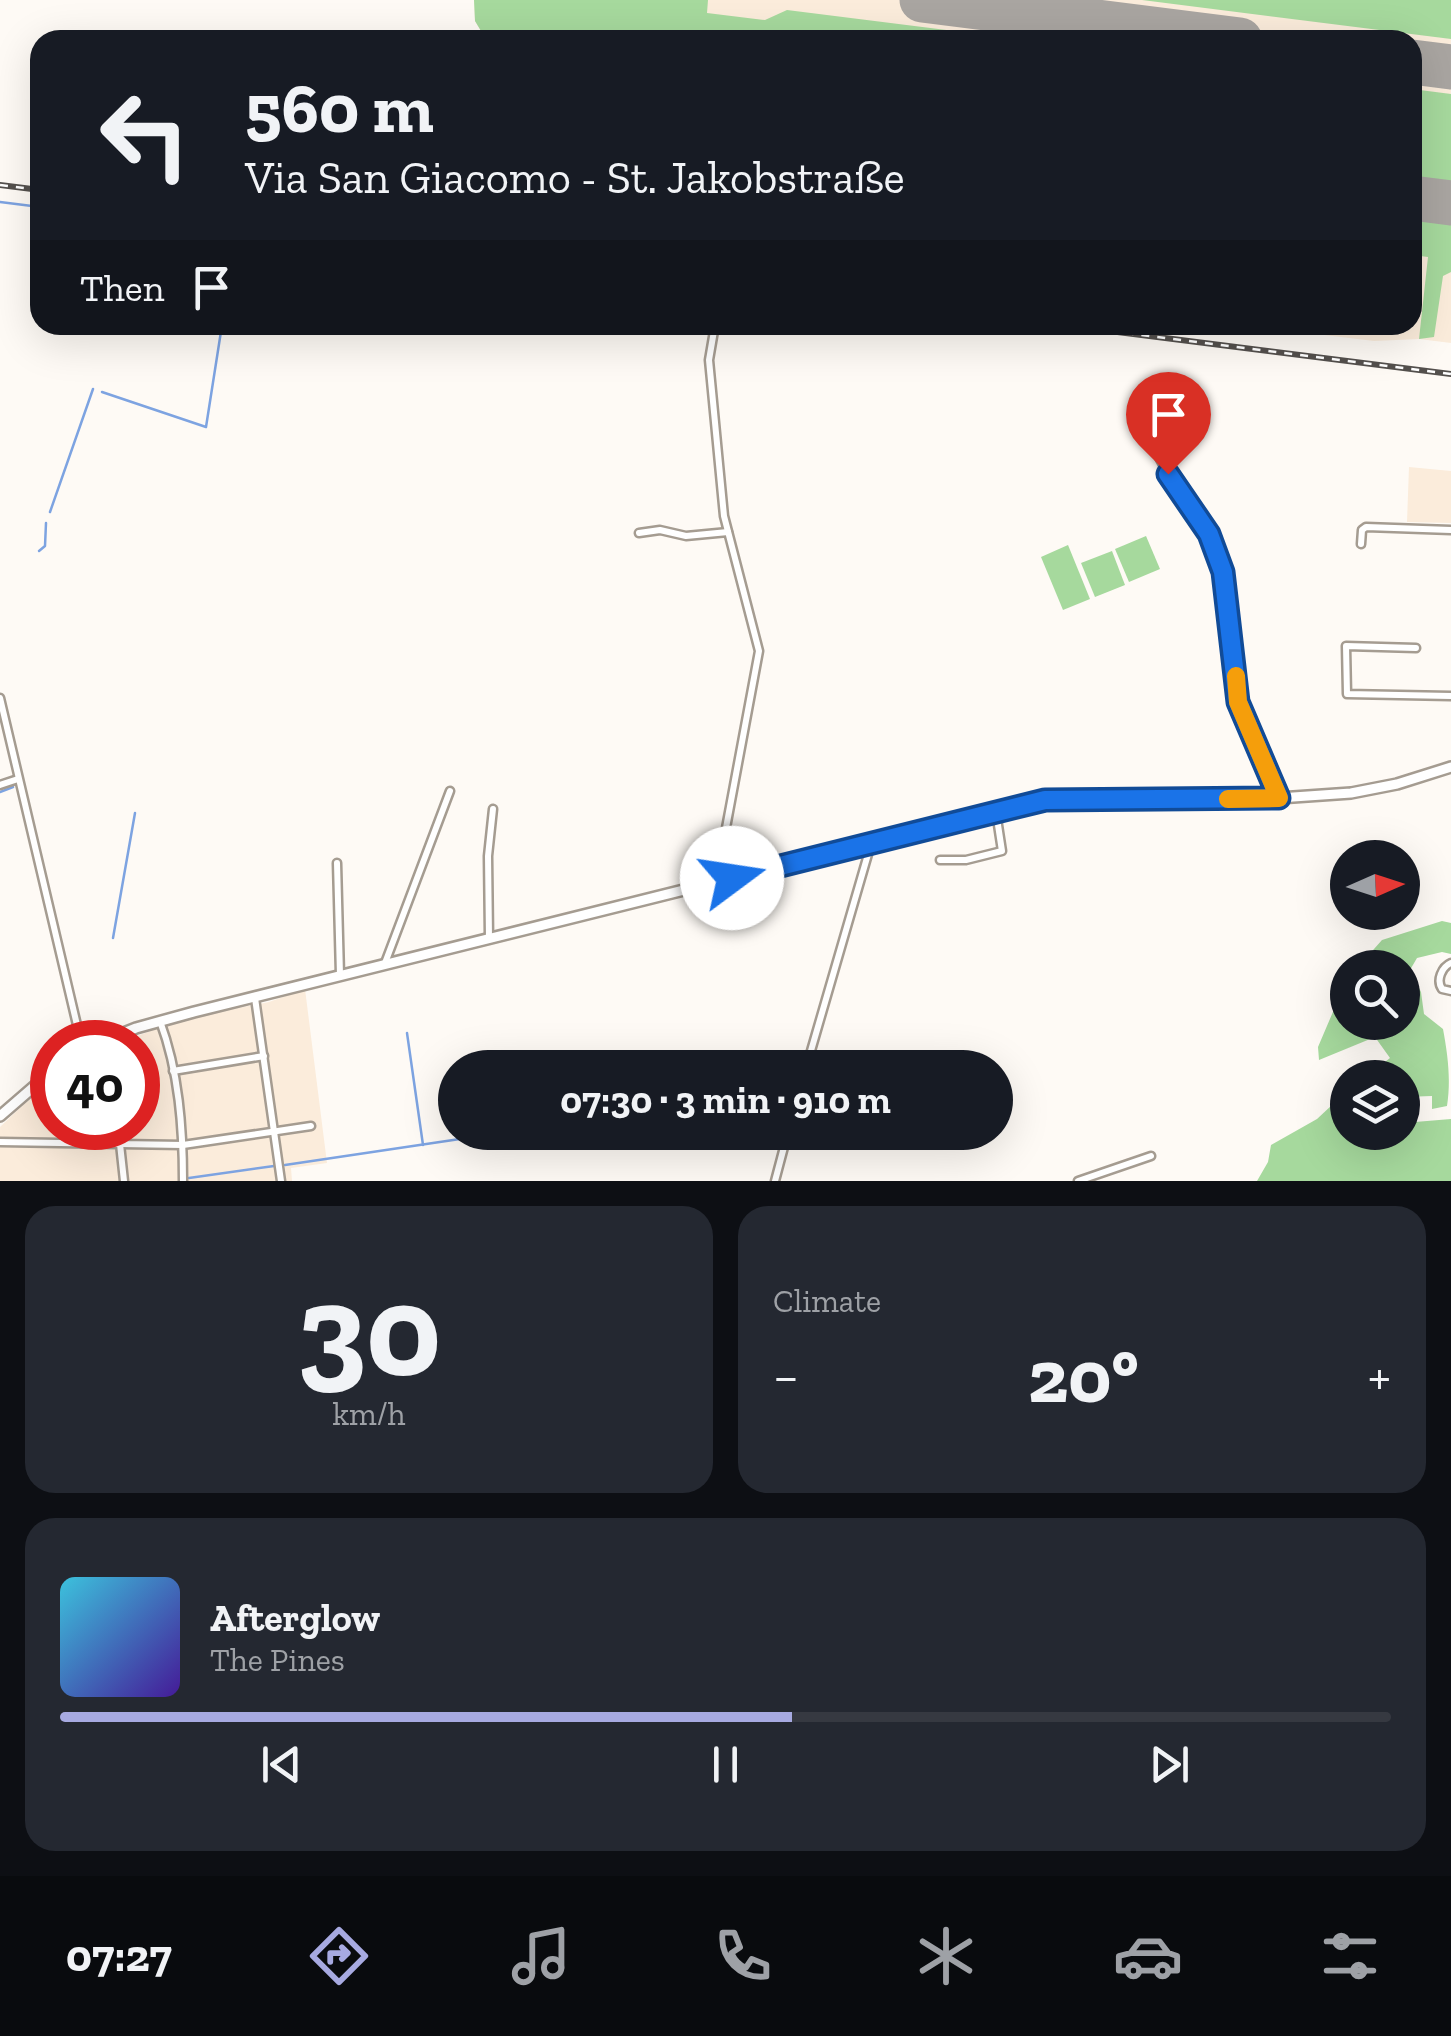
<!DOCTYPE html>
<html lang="en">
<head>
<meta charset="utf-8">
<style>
  body { margin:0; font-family:"Zilla Slab",serif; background:#242831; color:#f1f3f6; height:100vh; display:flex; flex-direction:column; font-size:38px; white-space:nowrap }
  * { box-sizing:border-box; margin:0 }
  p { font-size:32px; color:#9ea1a6 }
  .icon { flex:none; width:55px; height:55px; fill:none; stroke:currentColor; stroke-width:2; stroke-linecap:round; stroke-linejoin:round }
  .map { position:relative; height:1181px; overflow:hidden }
  .drawer { display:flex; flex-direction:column; gap:25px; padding:25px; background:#0d0f14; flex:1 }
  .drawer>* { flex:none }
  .guide { position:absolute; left:30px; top:30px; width:1392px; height:305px; border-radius:30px; box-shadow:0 10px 40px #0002; background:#171b24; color:#f1f3f6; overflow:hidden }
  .needle { width:65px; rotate:87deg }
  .fabs { position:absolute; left:1330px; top:840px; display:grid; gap:20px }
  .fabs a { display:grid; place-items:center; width:90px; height:90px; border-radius:50%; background:#171b24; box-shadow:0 10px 40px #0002; font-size:50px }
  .speed { position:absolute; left:30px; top:1020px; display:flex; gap:20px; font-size:50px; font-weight:700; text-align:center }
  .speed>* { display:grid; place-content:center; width:130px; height:130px; border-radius:50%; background:#171b24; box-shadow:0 10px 40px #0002; line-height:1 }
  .speed .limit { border:15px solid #d22; background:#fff; color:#111 }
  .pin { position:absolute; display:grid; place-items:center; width:85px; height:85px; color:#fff; margin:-102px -42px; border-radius:50% 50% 50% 0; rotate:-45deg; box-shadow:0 0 10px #0007 }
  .pin .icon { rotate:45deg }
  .me { position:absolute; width:110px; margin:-55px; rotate:76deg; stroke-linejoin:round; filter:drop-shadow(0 0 8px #0008) }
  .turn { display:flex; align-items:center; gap:35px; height:210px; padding:0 50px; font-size:45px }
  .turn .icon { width:130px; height:130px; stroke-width:2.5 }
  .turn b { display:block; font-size:70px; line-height:85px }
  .then { display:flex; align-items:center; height:95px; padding:0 50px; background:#0003; gap:20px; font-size:38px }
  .big { font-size:75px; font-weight:800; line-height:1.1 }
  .drawer .card { flex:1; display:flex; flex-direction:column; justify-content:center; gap:15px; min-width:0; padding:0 35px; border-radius:30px; background:#242831 }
  .drawer .dial { align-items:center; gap:0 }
  .dial b { font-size:130px; line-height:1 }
  .song { display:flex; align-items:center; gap:30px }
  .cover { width:120px; height:120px; border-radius:15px; background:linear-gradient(135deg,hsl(190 70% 55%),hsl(260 70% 35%)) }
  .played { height:10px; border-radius:5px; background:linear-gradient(90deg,#a7aae1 55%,#363941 55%) }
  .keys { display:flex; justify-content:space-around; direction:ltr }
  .heat { display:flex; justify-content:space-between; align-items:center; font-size:55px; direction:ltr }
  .drawer .tiles { flex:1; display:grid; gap:25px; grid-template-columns:1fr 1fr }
  .card:last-child { grid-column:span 2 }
  .trip { position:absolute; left:438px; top:1050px; width:575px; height:100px; border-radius:50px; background:#171b24; box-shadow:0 10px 40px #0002; font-weight:800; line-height:100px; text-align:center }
  .dock { display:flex; height:160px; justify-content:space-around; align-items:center; background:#090b0e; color:#9ea1a6 }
  .dock .icon { width:70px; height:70px }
  .dock .selected { color:#a7aae1 }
  .dock b { font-size:45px; color:#f1f3f6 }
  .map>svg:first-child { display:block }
  .built { fill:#fbecdb }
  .green { fill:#a6d99d }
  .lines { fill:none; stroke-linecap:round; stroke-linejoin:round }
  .stream { stroke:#7da3e1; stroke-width:2.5 }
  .runway { stroke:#a9a5a1; stroke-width:45 }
  .street-casing { stroke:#a59c91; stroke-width:11 }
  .secondary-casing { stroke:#a59c91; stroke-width:14 }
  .street { stroke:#fff; stroke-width:6 }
  .secondary { stroke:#fff; stroke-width:9 }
  .rail-casing { stroke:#54504d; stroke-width:6 }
  .rail { stroke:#fff; stroke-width:2.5; stroke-dasharray:8; stroke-linecap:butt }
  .route-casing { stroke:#114b97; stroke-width:25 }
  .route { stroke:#1a73e8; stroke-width:18 }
  .slow { stroke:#f59e0b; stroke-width:18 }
</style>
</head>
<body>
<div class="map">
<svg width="1451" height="1181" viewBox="0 0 1451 1181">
  <rect width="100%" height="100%" fill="#fefaf5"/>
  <g class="built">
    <path d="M474,0H1451V343L1419,339L1374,341L1242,325H1412V40H528L481,31L475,21Z"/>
    <path d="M1409,467L1451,471V523L1407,522Z"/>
    <path d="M305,989L327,1163L291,1168L292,1181H0V1127L24,1104L52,1083V1128H138V1042H122L181,1019L269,1002Z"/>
  </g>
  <g class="green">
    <path d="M474,0H708L707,13L765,20L787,10L1019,39L528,40L481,31L475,21Z"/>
    <path d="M1142,0H1451V39Z"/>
    <path d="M1412,89L1451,94V272L1443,276L1434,337L1419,339L1428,257L1413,255Z"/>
    <path d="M1146,536L1160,569L1129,582L1115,549Z"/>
    <path d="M1068,545L1090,599L1063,610L1041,557Z"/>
    <path d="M1112,551L1125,585L1095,597L1081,563Z"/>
    <path d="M1442,921L1451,923V954L1442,952L1417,958L1410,970L1421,992L1424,1014L1443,1029C1448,1056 1451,1080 1447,1106L1432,1109V1096L1403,1097L1402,1078L1366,1077L1390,1058L1375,1037L1319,1060L1318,1047L1347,979L1348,1022H1402V968L1358,967L1382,940Z"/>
    <path d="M1347,1091L1348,1132H1402L1403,1123L1451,1119V1181H1257L1268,1162L1271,1145L1317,1119Z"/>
  </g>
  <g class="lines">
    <g class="stream">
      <path d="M0,202L40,207"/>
      <path d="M102,392L206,427L222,325"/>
      <path d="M50,512L93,389"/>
      <path d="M39,551L45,546L46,523"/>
      <path d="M0,792L13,787"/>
      <path d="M113,938L135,813"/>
      <path d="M407,1033L423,1145"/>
      <path d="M285,1165L507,1132"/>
      <path d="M189,1178L274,1166"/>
    </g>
    <g class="runway">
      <path d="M922,0L1240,40"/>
      <path d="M1412,62L1451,67"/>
      <path d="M1412,198L1451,203"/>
    </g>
    <g class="street-casing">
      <g id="street">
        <path d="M715,325L709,360L724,516L759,651L723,844L732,878"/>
        <path d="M1149,439L1168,474L1209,534L1223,572L1239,702L1279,798"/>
        <path d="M639,533L660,530L686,536L728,532"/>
        <path d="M1361,544L1362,530L1366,527L1451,530"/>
        <path d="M1416,648L1346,646L1347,694L1451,696"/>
        <path d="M0,698L81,1042"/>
        <path d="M0,785L18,779"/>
        <path d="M940,860H966L1002,851L996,812"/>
        <path d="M337,863L340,975"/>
        <path d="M489,938L488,856L493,809"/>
        <path d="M385,963L450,791"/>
        <path d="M1451,963C1442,967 1436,980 1442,989L1451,991"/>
        <path d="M255,998L281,1181"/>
        <path d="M160,1021C179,1072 183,1128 183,1181"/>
        <path d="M806,1068L871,844"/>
        <path d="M173,1071L264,1056"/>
        <path d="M0,1142L120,1144L124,1181"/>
        <path d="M82,1143L94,1129L119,1128L120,1144L183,1145L311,1126"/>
        <path d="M775,1181L788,1132"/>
        <path d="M1078,1181L1151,1156"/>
      </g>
    </g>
    <g class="secondary-casing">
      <g id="secondary">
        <path d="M101,1042L136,1028L194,1012L1045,800L1279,798L1351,793L1397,784L1451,767"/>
        <path d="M0,1116L52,1071"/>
      </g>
    </g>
    <use href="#street" class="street"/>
    <use href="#secondary" class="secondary"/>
    <g class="rail-casing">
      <g id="rail">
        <path d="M0,185L40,190"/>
        <path d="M1062,325L1451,374"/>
      </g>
    </g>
    <use href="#rail" class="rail"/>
  </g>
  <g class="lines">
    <g class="route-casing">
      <path id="route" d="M732,878L1045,800L1279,798L1238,702L1223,572L1209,534L1168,474"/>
    </g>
    <use href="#route" class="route"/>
    <path class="slow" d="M1228,799L1279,798L1238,702L1236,676"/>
  </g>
</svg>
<div class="fabs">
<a><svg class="needle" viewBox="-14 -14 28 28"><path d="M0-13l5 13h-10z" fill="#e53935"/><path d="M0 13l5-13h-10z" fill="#9ea1a6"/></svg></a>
<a><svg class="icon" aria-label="search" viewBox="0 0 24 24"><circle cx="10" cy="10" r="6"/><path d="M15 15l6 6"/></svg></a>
<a><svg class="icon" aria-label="layers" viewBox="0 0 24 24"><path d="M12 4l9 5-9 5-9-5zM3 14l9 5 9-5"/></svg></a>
</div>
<div class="speed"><div class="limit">40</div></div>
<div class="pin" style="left:1168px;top:474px;background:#d93025"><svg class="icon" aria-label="arrive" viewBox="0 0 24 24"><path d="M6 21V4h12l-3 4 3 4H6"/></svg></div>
<svg class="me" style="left:732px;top:878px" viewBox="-20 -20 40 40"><circle r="19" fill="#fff"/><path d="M0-13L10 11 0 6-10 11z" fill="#1a73e8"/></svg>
<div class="trip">07:30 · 3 min · 910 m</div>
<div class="guide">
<div class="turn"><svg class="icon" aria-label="left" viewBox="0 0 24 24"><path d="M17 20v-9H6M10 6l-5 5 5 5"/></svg><div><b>560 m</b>Via San Giacomo - St. Jakobstraße</div></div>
<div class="then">Then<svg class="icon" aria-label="arrive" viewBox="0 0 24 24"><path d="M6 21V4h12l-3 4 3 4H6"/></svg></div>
</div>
</div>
<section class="drawer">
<div class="tiles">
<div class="card dial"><b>30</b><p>km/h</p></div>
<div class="card"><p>Climate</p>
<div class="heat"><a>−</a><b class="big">20°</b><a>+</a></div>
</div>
<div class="card">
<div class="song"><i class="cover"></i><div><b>Afterglow</b><p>The Pines</p></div></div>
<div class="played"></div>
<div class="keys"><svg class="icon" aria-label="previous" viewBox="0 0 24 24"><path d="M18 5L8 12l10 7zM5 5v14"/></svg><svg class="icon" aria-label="pause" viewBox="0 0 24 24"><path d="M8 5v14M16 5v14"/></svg><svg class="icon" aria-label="next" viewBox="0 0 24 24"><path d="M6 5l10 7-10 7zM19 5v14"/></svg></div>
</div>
</div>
</section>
<nav class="dock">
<b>07:27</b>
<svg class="icon selected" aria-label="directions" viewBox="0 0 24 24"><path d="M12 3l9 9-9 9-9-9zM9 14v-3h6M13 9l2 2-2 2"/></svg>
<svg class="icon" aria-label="music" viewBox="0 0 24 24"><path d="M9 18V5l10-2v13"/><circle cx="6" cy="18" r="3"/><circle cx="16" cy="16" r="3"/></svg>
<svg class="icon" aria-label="phone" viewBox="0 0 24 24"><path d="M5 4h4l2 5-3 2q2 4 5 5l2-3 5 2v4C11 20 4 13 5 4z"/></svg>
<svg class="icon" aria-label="climate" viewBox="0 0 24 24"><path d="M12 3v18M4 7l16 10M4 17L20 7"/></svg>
<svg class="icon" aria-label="car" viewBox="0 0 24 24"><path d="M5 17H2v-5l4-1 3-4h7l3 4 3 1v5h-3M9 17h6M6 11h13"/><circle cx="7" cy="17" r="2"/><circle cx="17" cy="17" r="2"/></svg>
<svg class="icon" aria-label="filters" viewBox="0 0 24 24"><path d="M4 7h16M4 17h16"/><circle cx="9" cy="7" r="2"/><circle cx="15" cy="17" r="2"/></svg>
</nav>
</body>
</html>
